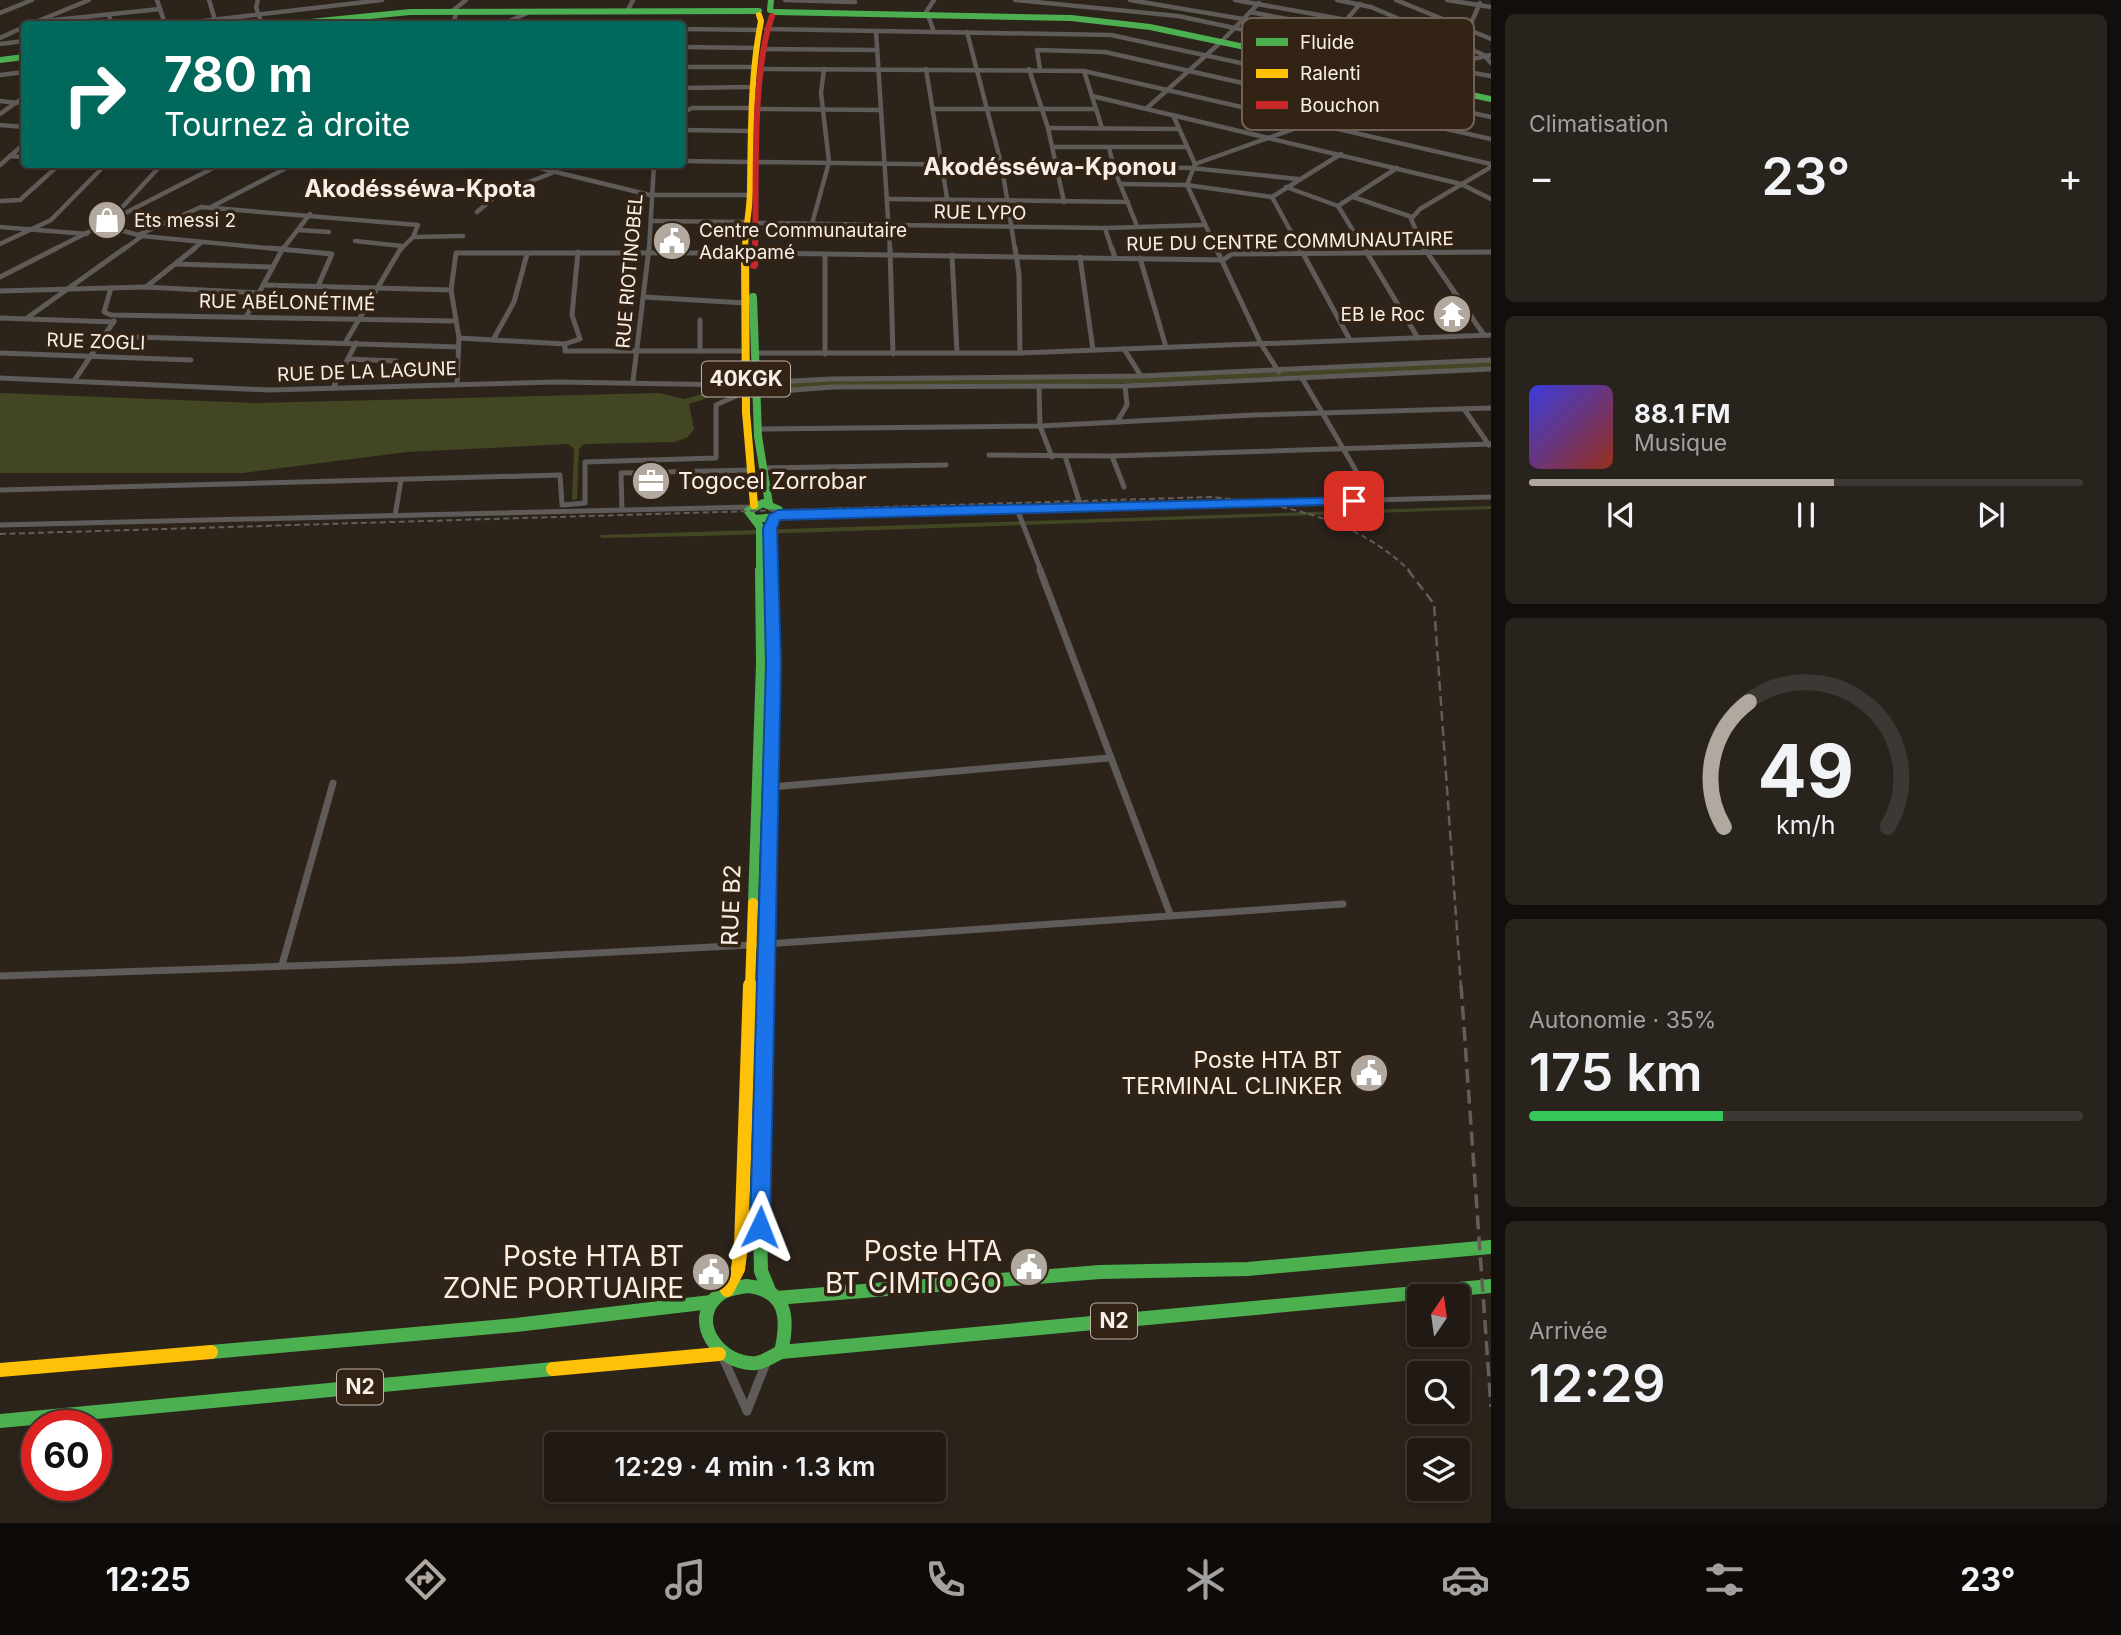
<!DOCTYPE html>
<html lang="fr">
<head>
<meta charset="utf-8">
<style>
  body { margin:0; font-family:Inter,sans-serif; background:#29231d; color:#f1f3f6; height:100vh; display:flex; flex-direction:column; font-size:26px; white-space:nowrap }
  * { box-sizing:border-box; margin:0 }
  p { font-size:23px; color:#a2a1a0 }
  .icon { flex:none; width:38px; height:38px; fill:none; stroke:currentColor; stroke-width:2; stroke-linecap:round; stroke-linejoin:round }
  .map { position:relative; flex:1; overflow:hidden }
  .sheet { display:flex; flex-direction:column; gap:14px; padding:14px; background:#120e0b; width:630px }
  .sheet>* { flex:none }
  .banner { position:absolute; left:21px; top:21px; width:665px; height:147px; border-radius:7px; box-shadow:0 4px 10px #0003,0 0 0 2px #3e3834; background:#00695c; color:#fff; overflow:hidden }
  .needle { width:46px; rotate:13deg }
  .controls { position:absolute; left:1407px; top:1284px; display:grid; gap:14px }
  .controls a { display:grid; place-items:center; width:63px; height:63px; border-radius:7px; background:#211a14; box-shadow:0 4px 10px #0003,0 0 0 2px #3e3834; font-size:35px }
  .speed { position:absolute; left:21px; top:1410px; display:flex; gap:14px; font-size:35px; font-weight:700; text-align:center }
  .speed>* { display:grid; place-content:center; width:91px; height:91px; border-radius:50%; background:#211a14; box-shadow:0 4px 10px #0003,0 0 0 2px #3e3834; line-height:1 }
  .speed .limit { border:10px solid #d22; background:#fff; color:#111 }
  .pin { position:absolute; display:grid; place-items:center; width:60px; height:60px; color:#fff; margin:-30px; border-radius:14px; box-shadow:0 4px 10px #0006 }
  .me { position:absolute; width:77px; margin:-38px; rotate:2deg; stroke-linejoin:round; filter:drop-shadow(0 0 5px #0008) }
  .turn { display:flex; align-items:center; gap:24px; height:147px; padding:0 28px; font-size:32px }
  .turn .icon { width:91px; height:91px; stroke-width:2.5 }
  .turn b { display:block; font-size:49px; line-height:60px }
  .big { font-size:52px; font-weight:600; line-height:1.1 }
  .sheet .tile { flex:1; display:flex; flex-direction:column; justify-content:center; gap:10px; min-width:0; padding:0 24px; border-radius:10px; background:#29231d }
  .sheet .dial { align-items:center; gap:0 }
  .dial svg { height:182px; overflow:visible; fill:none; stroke:#3e3834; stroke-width:7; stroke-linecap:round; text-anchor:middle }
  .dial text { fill:#f1f3f6; stroke:none }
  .song { display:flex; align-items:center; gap:21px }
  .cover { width:84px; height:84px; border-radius:10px; background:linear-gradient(135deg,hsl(240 70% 55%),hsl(10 70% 35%)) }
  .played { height:7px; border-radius:4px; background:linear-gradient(90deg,#b1a89f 55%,#3e3834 55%) }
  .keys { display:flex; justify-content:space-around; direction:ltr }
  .heat { display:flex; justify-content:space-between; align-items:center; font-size:38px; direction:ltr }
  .charge { height:10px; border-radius:5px; background:linear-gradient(90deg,#34c759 35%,#3e3834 0) }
  .trip { position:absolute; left:544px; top:1432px; width:402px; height:70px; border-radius:7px; background:#211a14; box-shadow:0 4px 10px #0003,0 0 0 2px #3e3834; font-weight:600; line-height:70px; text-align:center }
  .dock { display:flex; height:112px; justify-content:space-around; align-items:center; background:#0d0a08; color:#a2a1a0 }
  .dock .icon { width:49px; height:49px }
  .dock .active { color:#b1a89f }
  .dock b { font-size:32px; color:#f1f3f6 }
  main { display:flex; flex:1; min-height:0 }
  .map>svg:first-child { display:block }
  .water { fill:#424623 }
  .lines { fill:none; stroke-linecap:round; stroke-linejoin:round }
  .street-far3 { stroke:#5f5b59; stroke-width:4.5 }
  .street-far2 { stroke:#5f5b59; stroke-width:5 }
  .street-far1 { stroke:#5f5b59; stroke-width:7 }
  .street { stroke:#5f5b59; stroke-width:9 }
  .fast-far3 { stroke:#4caf50; stroke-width:6 }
  .fast-far2 { stroke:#4caf50; stroke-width:8 }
  .fast-far1 { stroke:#4caf50; stroke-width:10 }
  .fast { stroke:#4caf50; stroke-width:14 }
  .slow-far3 { stroke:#ffc107; stroke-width:6 }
  .slow-far2 { stroke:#ffc107; stroke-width:8 }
  .slow-far1 { stroke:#ffc107; stroke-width:10 }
  .slow { stroke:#ffc107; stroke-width:14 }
  .jam-far1 { stroke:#c62828; stroke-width:6 }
  .jam { stroke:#c62828; stroke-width:8 }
  .rail-far2 { stroke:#635e5a; stroke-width:2; stroke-dasharray:6 3.5; stroke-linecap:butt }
  .rail-far1 { stroke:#635e5a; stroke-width:2.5; stroke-dasharray:10 5; stroke-linecap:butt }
  .rail { stroke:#635e5a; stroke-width:3.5; stroke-dasharray:14 7; stroke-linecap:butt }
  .route { fill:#1a73e8; stroke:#114b97; stroke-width:2 }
  .labels { text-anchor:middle; stroke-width:7; stroke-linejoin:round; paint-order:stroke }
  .far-street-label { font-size:19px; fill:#f9efe6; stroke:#322315 }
  .far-poi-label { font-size:19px; fill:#f9efe6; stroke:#322315; text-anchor:start }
  .shield { fill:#322315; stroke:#bdb2a7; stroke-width:2 }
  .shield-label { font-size:21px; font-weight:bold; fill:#f9efe6 }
  .poi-label { font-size:23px; fill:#f9efe6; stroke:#322315; text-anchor:start }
  .street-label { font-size:23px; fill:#f9efe6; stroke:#322315 }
  .far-district-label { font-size:24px; font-weight:bold; fill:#f9efe6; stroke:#322315 }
  .near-poi-label { font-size:28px; fill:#f9efe6; stroke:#322315; text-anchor:end }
  .key { fill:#322315; stroke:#6e6054; stroke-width:2 }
  .key-label { font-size:19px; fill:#f9efe6 }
</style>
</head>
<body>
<main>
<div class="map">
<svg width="1491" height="1523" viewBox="0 0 1491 1523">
  <rect width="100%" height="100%" fill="#2c231b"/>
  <g class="water">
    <path d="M1491,362V367L1135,383L732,390L689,404L694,429L688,437L675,442L584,444L579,449L577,499L572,500L574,449L569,444L407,452L243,473H0V393L257,403L659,393L684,399L730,386L830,381L1187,376Z"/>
    <path d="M1491,506V509L702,536L601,538L600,535Z"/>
  </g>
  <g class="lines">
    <g class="street-far3">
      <path d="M157,0L165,24"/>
      <path d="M209,0L215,20"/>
      <path d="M258,0L256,7L262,24"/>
      <path d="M785,0L855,2"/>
      <path d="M1015,0L1178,16L1428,69"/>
      <path d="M1130,0L1243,19"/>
      <path d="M1235,0L1364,23L1449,61"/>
      <path d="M1337,0L1371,7L1484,55L1491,63"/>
      <path d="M1396,0L1491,39"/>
      <path d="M1447,0L1491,7"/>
      <path d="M451,12L466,0"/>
      <path d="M627,12L633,0"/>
      <path d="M1250,12L1341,29"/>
      <path d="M0,13L32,0"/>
      <path d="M109,14L111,24"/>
      <path d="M924,15L934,0"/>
      <path d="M928,15L934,32"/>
      <path d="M36,22L160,9"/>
      <path d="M31,24L89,0"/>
      <path d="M178,24L382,0"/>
      <path d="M453,24L456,14"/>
      <path d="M503,24L527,13"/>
      <path d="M682,29L759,30"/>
      <path d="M766,29L1111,35L1491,117"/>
      <path d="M1468,30L1480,3"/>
      <path d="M876,31L890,250"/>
      <path d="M967,32L1002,167L1015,250"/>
      <path d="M0,38L24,27"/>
      <path d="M1404,41L1433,34"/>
      <path d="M0,44L24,41"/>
      <path d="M682,47L757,48"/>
      <path d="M763,49L877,50"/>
      <path d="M1311,61L1360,4"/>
      <path d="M682,67H752"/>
      <path d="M761,69L1084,71L1491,164"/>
      <path d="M926,69L947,198"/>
      <path d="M1029,69L1048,128L1064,202"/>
      <path d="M1040,69L1037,50L1105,52L1491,139"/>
      <path d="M1084,71L1102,128"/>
      <path d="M1462,71L1491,76"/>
      <path d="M0,75L24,72"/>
      <path d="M682,88L751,87"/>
      <path d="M1092,96L1461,184L1491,199"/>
      <path d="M0,101L17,103"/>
      <path d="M1147,108L1221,42L1259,3"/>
      <path d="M759,109L879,110"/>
      <path d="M934,109H1096"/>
      <path d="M682,113L692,108H751"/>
      <path d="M0,114L24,97"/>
      <path d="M1173,115L1195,164"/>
      <path d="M0,125L24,127"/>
      <path d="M1048,128L1178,129"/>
      <path d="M682,130L749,131"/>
      <path d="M1053,147H1186"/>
      <path d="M1109,147L1114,169L1137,226"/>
      <path d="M10,156L24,157"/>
      <path d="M682,161L1191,168L1298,179"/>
      <path d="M162,164L105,226L142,236L288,250"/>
      <path d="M167,164L215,167"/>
      <path d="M523,164L650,195H750"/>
      <path d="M0,165L24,144"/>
      <path d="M1120,184L1187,185L1272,197L1341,154"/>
      <path d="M1286,187L1338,206"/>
      <path d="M1272,197L1301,250"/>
      <path d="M1353,197L1412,217"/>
      <path d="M888,199L1128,202"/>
      <path d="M0,201L20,200L60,164"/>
      <path d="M213,206L294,164"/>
      <path d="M477,212L498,194L552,173"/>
      <path d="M651,221L745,222"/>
      <path d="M756,223L1105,228L1204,225"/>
      <path d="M812,224L829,162L821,93L824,69"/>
      <path d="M0,227L87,234"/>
      <path d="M1105,228L1112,250"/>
      <path d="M298,230L329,232"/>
      <path d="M138,235L201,207L418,225L413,237L400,250"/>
      <path d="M413,237L463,236"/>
      <path d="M355,241L402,246"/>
      <path d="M0,244L51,220L106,164"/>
      <path d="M53,250L221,164"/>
      <path d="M123,250L142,236"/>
      <path d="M192,250L201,243"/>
      <path d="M282,250L310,214"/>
      <path d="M649,250L654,164"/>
      <path d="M1217,250L1187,185L1195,164L1305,125L1433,68L1491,55"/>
      <path d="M1365,250L1338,206L1397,168"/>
      <path d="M1425,250L1411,219L1420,209L1491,167"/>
    </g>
    <g class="street-far2">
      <path d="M270,248L332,254L318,286"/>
      <path d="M890,248L893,354"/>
      <path d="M1015,248L1019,274L1020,353"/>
      <path d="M1112,248L1115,258"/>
      <path d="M1216,248L1261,344L1279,372"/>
      <path d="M1300,248L1350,340"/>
      <path d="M1364,248L1418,338"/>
      <path d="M1424,248L1484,335"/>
      <path d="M578,252L572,315L580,339L565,344V351H746"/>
      <path d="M754,253L1223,260L1232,254L1491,252"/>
      <path d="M825,254V354"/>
      <path d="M952,255L957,353"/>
      <path d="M1080,257L1093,350"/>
      <path d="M1140,258L1166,347"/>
      <path d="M176,264L273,267"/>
      <path d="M0,277L57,248"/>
      <path d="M263,285L451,290"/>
      <path d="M146,287L195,248"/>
      <path d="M111,288L104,312L111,315L454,321"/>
      <path d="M0,291L145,287L259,293"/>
      <path d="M644,297L745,303"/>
      <path d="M246,317L283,248"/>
      <path d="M0,318L114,322"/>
      <path d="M27,318L125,248"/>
      <path d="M700,320V351"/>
      <path d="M104,336L459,347"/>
      <path d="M459,338L565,344"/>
      <path d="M493,340L514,302L527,254"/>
      <path d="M345,343L401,248"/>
      <path d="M1124,349L1141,376"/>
      <path d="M0,353L191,360"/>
      <path d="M756,353H1020L1491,335"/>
      <path d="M348,359L396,361"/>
      <path d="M0,378L270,390L557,382L736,385"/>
      <path d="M1302,378L1369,493L1381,500"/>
      <path d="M74,381L114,321"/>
      <path d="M633,381L649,248"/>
      <path d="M756,383L830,379L1141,376L1491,360"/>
      <path d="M457,384L459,338L451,290L456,253H746"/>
      <path d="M1039,387L1040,426L1052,457"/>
      <path d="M333,388L356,343"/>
      <path d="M756,393L833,387L1125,386L1491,369"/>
      <path d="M1464,409L1489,445"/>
      <path d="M1117,422L1127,405L1125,386"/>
      <path d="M758,429L1040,426L1254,415L1491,408"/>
      <path d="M989,455L1112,456L1491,444"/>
      <path d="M1065,456L1081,507"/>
      <path d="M1112,456L1124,487"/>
      <path d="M762,468L946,465"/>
      <path d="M0,490L560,475L562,505L585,503V462L716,458V405L747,391"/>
      <path d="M1017,509L1041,571"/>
      <path d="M622,510L621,473L752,470"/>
      <path d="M778,515L1491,497"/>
      <path d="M395,516L401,480"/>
      <path d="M0,525L751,507"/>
    </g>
    <g class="street-far1">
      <path d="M1040,570L1170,914"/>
      <path d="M771,787L1109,758"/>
      <path d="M282,965L333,783"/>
      <path d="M0,976L462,960L750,945L1343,904"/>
    </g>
    <g class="street">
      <path d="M724,1360L747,1411"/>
      <path d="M747,1411L766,1363"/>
    </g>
    <g class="fast-far3">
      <path d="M770,10L771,0"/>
      <path d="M774,12L1071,18L1150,27L1491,99"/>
      <path d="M290,24L410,12L759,11"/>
      <path d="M0,60L24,57"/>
    </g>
    <g class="fast-far2">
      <path d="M753,297L758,436L769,504"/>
      <path d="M755,519L777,517L779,510L763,503L748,511L760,527V571"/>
      <path d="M771,571L770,528L774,518"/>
    </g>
    <g class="fast-far1">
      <path d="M753,903L761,664L760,570"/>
      <path d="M766,987L774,664L771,570"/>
    </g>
    <g class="fast">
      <path d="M766,985L760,1227L761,1271L770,1293"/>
      <path d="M746,1286C787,1289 789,1318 781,1352C773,1356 764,1362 756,1363C720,1366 686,1320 720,1294C726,1289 738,1288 746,1286Z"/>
      <path d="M776,1298L1100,1272L1248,1269L1491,1247"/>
      <path d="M211,1352L516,1325L711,1302"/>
      <path d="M781,1352L1491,1286"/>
      <path d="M0,1421L553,1369"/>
    </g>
    <path class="slow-far3" d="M745,250C745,229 750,210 750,190C751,133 750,77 761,21L759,15"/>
    <path class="slow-far2" d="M745,248L746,412L754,505"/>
    <path class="slow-far1" d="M750,987L753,903"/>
    <g class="slow">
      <path d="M727,1290L738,1269L741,1246L750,985"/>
      <path d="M553,1369L719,1354"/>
      <path d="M0,1370L211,1352"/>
    </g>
    <path class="jam-far1" d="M755,250C757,185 751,74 772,16"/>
    <path class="jam" d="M754,265L755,248"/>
    <path class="rail-far2" d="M0,534L1211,497C1285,504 1355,518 1410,571"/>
    <path class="rail-far1" d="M1408,570L1434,604L1461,987"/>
    <path class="rail" d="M1461,985L1491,1407"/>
  </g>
  <path class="route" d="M1354,497L1361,501L1359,504L780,520L777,528L781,664L770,1227L767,1233L760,1236L753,1233L750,1227L766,664L763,528L769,515L778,510Z"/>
  <defs>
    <g id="shop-disc" transform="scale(2.0125)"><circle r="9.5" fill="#b1a89f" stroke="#322315"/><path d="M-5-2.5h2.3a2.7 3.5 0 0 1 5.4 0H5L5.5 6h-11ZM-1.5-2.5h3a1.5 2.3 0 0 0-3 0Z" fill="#fff"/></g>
    <g id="civic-disc" transform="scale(2.0125)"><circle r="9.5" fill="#b1a89f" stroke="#322315"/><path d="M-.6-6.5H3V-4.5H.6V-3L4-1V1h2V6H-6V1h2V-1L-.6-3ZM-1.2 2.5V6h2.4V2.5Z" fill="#fff"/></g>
    <g id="temple-disc" transform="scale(2.0125)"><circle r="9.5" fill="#b1a89f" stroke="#322315"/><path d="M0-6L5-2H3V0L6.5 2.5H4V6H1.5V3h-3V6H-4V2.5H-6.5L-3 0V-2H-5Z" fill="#fff"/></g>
    <g id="office-disc" transform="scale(2.0125)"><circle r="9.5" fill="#b1a89f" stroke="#322315"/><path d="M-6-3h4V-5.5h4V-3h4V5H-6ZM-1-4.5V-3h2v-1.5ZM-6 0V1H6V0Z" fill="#fff"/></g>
  </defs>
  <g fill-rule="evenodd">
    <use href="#shop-disc" x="107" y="220"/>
    <use href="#civic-disc" x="672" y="241"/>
    <use href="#temple-disc" x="1452" y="314"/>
    <use href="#office-disc" x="651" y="481"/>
    <use href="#civic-disc" x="1369" y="1073"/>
    <use href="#civic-disc" x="1029" y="1267"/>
    <use href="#civic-disc" x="711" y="1272"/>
  </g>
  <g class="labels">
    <g class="far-street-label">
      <text transform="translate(980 212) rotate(1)" y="7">RUE LYPO</text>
      <text transform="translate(1290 241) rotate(-1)" y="7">RUE DU CENTRE COMMUNAUTAIRE</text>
      <text transform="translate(629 271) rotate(-85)" y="7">RUE RIOTINOBEL</text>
      <text transform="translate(287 302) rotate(1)" y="7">RUE ABÉLONÉTIMÉ</text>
      <text transform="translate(96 341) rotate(2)" y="7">RUE ZOGLI</text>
      <text transform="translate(367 371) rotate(-2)" y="7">RUE DE LA LAGUNE</text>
    </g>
    <g class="far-poi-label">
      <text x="134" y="227">Ets messi 2</text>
      <text x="699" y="237">Centre Communautaire<tspan x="699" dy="22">Adakpamé</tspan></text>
      <text x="1425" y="321" text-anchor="end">EB le Roc</text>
    </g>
    <g class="shield">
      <rect x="702" y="361.5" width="88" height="35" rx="5"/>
      <rect x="1091" y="1303.5" width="46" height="35" rx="5"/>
      <rect x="337" y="1369.5" width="46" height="35" rx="5"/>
    </g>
    <g class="shield-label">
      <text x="746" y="386">40KGK</text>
      <text x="1114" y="1328">N2</text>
      <text x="360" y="1394">N2</text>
    </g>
    <g class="poi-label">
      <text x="678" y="489">Togocel Zorrobar</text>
      <text x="1342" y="1068" text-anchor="end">Poste HTA BT<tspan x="1342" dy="26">TERMINAL CLINKER</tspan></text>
    </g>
    <g class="street-label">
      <text transform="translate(731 905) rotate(-88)" y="8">RUE B2</text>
    </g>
    <g class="far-district-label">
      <text x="1050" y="175">Akodésséwa-Kponou</text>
      <text x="420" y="197">Akodésséwa-Kpota</text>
    </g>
    <g class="near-poi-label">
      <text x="1002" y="1261">Poste HTA<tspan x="1002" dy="32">BT CIMTOGO</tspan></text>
      <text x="684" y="1266">Poste HTA BT<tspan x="684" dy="32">ZONE PORTUAIRE</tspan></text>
    </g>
  </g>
  <rect x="1242" y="18" width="232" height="112" rx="10" class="key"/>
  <rect x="1256" y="38" width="32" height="8" fill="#4caf50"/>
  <rect x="1256" y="69" width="32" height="9" fill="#ffc107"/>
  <rect x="1256" y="101" width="32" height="8" fill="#c62828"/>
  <g class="key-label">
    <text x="1300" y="49">Fluide</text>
    <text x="1300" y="80">Ralenti</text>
    <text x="1300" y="112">Bouchon</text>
  </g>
</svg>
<div class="controls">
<a><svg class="needle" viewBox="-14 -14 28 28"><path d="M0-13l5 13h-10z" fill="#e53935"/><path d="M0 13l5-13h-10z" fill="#a2a1a0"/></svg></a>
<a><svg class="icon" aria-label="search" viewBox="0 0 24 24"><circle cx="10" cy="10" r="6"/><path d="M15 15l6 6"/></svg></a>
<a><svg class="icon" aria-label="layers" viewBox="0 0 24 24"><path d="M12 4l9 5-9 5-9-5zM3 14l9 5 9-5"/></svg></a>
</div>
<div class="speed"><div class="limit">60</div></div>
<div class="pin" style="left:1354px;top:501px;background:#d93025"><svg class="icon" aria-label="arrive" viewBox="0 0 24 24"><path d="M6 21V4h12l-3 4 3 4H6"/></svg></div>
<svg class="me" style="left:760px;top:1227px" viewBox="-20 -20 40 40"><path d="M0-17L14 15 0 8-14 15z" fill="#1a73e8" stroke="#fff" stroke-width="4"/></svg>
<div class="trip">12:29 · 4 min · 1.3 km</div>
<div class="banner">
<div class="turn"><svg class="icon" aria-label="right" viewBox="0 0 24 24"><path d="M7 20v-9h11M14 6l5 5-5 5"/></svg><div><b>780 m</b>Tournez à droite</div></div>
</div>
</div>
<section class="sheet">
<div class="tile"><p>Climatisation</p>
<div class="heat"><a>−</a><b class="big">23°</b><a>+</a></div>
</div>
<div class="tile">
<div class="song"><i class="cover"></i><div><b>88.1 FM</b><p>Musique</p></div></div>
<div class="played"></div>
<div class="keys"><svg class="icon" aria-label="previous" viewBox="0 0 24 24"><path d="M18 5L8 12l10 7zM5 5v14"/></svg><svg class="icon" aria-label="pause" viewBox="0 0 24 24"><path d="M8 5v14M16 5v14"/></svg><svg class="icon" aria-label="next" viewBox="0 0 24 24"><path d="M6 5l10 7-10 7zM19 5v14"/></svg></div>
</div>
<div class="tile dial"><svg viewBox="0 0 100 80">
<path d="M14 69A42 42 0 1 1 86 69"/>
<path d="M14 69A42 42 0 0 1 25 14" stroke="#b1a89f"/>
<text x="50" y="56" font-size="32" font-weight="700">49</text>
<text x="50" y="72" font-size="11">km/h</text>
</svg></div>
<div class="tile"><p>Autonomie · 35%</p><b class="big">175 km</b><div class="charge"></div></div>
<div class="tile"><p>Arrivée</p><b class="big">12:29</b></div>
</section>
</main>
<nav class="dock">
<b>12:25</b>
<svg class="icon active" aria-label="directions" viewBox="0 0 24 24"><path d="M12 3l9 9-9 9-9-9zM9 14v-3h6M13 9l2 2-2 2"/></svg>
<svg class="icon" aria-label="music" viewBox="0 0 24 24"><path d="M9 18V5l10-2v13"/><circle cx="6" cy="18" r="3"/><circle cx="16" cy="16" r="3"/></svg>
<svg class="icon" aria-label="phone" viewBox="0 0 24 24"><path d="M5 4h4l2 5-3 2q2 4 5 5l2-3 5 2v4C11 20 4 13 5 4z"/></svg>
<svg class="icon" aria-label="climate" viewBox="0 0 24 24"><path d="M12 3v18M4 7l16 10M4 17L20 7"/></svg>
<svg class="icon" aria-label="car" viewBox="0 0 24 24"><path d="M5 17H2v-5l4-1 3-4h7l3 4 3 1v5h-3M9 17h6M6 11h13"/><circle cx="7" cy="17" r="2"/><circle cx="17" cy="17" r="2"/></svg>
<svg class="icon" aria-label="filters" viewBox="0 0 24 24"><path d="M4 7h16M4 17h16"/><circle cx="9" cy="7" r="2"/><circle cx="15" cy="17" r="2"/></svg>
<b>23°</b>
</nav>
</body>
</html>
